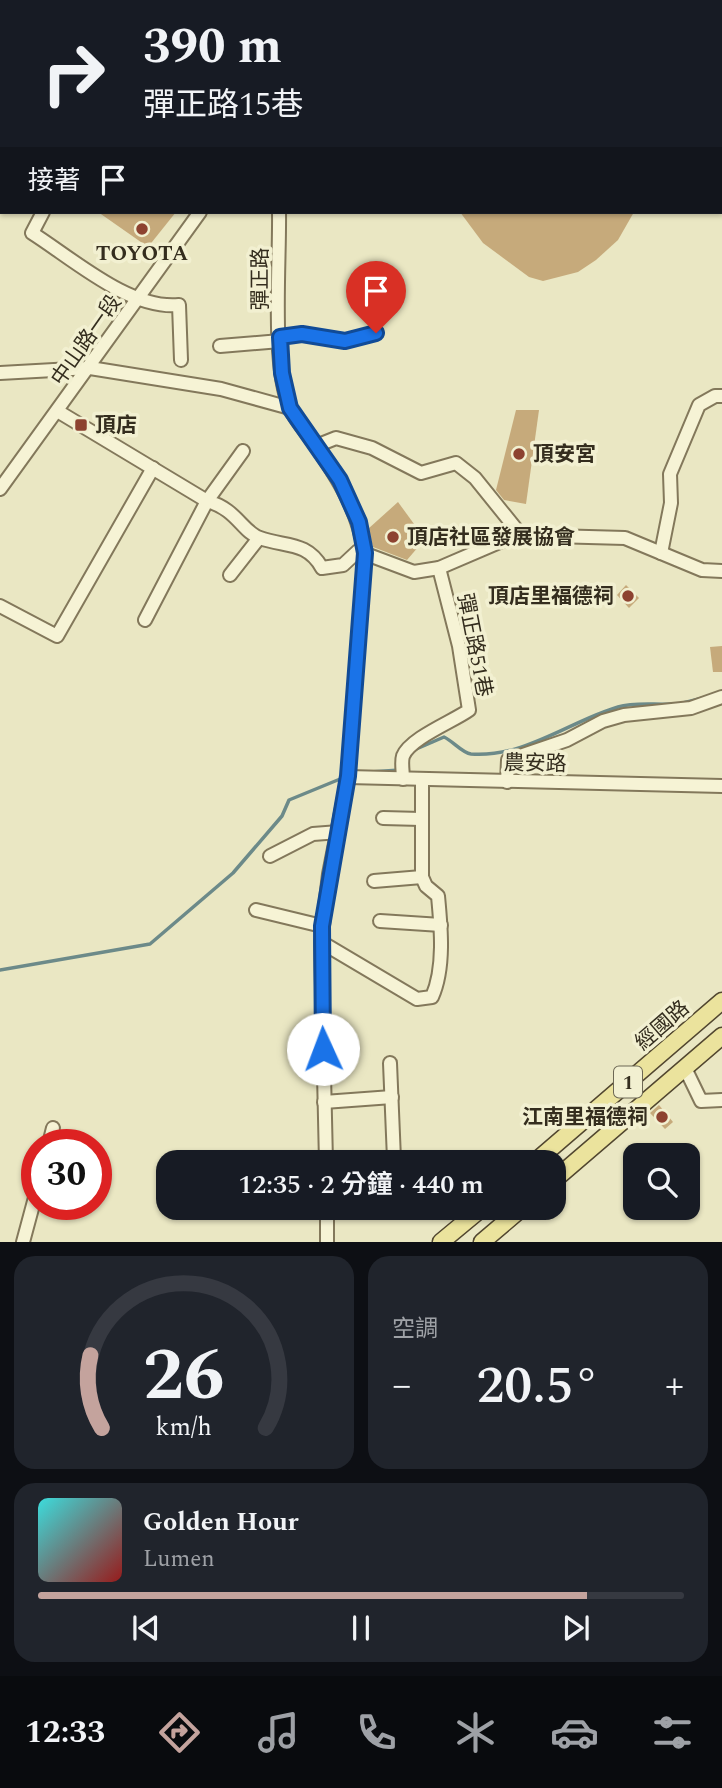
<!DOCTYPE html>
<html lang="zh-TW">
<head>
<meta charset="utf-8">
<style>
  body { margin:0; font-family:Spectral,"Noto Sans TC",serif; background:#20242c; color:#f1f3f6; height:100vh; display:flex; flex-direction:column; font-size:26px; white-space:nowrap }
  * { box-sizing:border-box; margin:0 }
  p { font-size:23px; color:#9ea1a6 }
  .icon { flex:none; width:38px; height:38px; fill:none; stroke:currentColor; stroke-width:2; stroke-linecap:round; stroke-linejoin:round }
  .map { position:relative; height:1242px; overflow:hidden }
  .drawer { display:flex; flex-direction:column; gap:14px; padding:14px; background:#0d0f14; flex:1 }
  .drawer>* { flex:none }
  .banner { position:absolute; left:0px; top:0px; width:723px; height:214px; box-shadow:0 2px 5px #0004; background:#171b24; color:#f1f3f6; overflow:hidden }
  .tools { position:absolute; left:623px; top:1143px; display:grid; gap:14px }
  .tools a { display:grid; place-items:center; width:77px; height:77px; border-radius:14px; background:#171b24; box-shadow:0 2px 5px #0004; font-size:35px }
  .speed { position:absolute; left:21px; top:1129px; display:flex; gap:14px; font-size:35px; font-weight:700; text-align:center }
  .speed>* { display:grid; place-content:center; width:91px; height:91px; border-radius:50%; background:#171b24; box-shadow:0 2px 5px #0004; line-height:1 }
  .speed .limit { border:10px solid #d22; background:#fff; color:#111 }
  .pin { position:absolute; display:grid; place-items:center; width:60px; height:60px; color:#fff; margin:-72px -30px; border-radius:50% 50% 50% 0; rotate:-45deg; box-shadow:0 0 7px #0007 }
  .pin .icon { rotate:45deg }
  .me { position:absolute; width:77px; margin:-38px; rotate:358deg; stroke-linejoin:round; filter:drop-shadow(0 0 5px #0008) }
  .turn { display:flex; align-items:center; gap:24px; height:147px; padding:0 28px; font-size:32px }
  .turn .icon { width:91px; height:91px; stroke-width:2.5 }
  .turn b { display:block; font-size:49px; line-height:60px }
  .then { display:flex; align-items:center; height:66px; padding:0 28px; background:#0003; gap:14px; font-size:26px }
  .big { font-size:52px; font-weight:600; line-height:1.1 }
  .drawer .widget { flex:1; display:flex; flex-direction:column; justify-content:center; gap:10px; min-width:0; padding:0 24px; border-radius:21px; background:#20242c }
  .drawer .dial { align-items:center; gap:0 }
  .dial svg { height:182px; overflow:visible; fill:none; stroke:#363941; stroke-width:7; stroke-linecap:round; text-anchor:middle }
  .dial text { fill:#f1f3f6; stroke:none }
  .song { display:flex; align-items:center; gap:21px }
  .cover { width:84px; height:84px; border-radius:10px; background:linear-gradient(135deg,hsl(180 70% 55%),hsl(0 70% 35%)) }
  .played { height:7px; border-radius:4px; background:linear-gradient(90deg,#c4a39d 85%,#363941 85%) }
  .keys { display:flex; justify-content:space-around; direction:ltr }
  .heat { display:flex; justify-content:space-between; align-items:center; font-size:38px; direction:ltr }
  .drawer .tiles { flex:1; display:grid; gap:14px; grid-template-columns:1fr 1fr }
  .widget:last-child { grid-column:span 2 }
  .trip { position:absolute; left:156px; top:1150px; width:410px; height:70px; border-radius:21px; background:#171b24; box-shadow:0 2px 5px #0004; font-weight:600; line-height:70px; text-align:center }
  .tabs { display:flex; height:112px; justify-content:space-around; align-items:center; background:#090b0e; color:#9ea1a6 }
  .tabs .icon { width:49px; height:49px }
  .tabs .selected { color:#c4a39d }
  .tabs b { font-size:32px; color:#f1f3f6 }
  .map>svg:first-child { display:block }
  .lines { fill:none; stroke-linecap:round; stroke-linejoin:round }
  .stream { stroke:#6c8a89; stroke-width:3.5 }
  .building { fill:#c6aa7b }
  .minor-casing { stroke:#83785b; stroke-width:16 }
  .major-casing { stroke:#51462f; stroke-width:19 }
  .minor { stroke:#f6f3d5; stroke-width:12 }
  .major { stroke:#ebe39d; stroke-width:16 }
  .route-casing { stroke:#114b97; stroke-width:18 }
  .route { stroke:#1a73e8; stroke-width:12 }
  .poi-dot { fill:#8d4230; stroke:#f2f0d1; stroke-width:2.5 }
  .labels { text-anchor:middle; stroke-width:7; stroke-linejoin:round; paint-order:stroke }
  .shield { fill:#f2f0d1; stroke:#6d6854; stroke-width:2 }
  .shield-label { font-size:19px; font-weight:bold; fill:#342d1e }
  .poi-label { font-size:21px; font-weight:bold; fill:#342d1e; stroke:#f2f0d1; text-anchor:start }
  .street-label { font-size:21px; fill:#342d1e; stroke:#f2f0d1 }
</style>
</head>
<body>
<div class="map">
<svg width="722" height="1242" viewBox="0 0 722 1242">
  <rect width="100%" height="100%" fill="#eae7c3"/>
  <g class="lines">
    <g class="stream">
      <path d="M683,703L703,698"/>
      <path d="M414,750L444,737C453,741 462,753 471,754C525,758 570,721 618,707C634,702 655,705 672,704"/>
      <path d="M370,772L400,770"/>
      <path d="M0,970L150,944L233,873L282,816L289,800L345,777"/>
    </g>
  </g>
  <g class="building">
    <path d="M98,212H176L148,247Z"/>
    <path d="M460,212H634L618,240L596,260L578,272L543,281L529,277L483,243Z"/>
    <path d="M516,410H539L526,504L504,500L496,490Z"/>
    <path d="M398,502L425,539L407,560L373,547L368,529Z"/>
    <path d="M626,585L639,598L629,608L617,595Z"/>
    <path d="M722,646V672H713L710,647Z"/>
    <path d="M659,1105L673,1122L665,1129L650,1113Z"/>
  </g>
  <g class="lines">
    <g class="minor-casing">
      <g id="minor">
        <path d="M64,0L65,2"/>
        <path d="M433,0L441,2"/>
        <path d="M336,2L337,0"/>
        <path d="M721,55H722"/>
        <path d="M43,212L32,233C73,259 130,310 179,305L181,360"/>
        <path d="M279,212C280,262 271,365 290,408C295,420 306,432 314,443C339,480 357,508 365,553L348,777L329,874L321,942L326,1162"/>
        <path d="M280,337L302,334L345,341L376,333"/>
        <path d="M220,346L280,341"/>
        <path d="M0,373L90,368L221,389L290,408"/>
        <path d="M59,412L207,501L145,620"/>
        <path d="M316,446L336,438L372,448L421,473L456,463L475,478L521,535"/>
        <path d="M243,451L207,501C237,509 242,532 260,538C285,547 307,541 322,568L343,565L358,551L414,572L439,568L516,535L625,538L702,570L722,571"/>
        <path d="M0,489L200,212"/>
        <path d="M661,553L671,503L670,474L699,405L715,396H722"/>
        <path d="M230,575L259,538"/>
        <path d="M0,606L57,636L153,468"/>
        <path d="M348,777L722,786"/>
        <path d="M403,779C403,772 401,762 403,756C410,738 454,721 469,710L459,646L439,568"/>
        <path d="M507,782L508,760L567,740L603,721L624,715L691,708L722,697"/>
        <path d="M383,818L421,819"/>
        <path d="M270,856L313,834L339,832"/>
        <path d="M374,881L422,877"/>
        <path d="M256,910L322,926"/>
        <path d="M380,921L441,925"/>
        <path d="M321,942L417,999L432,997C445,968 441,927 438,896L426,886L422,877V779"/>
        <path d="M390,1063L394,1159"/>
        <path d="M685,1068L701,1101L722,1100"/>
        <path d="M324,1102L392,1097"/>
        <path d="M49,1144L53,1128"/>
        <path d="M327,1208V1242"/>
        <path d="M23,1242L37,1190"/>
      </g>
    </g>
    <g class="major-casing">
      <g id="major">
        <path d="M535,1162L722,1001"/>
        <path d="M553,1181L722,1036"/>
        <path d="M441,1242L482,1208"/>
        <path d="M482,1242L522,1208"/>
      </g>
    </g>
    <use href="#minor" class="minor"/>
    <use href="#major" class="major"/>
  </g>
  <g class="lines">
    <g class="route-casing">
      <path id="route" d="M323,1049L322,926L348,776L365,553L359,522L340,480L290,408L282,373L280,337L302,334L345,341L376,333"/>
    </g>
    <use href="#route" class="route"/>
  </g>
  <g class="poi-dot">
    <circle cx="142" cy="229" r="7"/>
    <rect x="74" y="418" width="14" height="14" rx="3.5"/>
    <circle cx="519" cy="454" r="7"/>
    <circle cx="393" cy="537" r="7"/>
    <circle cx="628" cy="596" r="7"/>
    <circle cx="662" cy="1117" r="7"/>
  </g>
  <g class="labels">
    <rect class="shield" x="614" y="1066.5" width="28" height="31" rx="5"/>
    <g class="shield-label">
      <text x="628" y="1089">1</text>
    </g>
    <g class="poi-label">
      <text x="142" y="260" text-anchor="middle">TOYOTA</text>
      <text x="95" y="432">頂店</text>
      <text x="533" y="461">頂安宮</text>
      <text x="407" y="544">頂店社區發展協會</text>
      <text x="614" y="603" text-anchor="end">頂店里福德祠</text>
      <text x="648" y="1124" text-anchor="end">江南里福德祠</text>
    </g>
    <g class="street-label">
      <text transform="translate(260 279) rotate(-90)" y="7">彈正路</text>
      <text transform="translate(86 340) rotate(-55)" y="7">中山路一段</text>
      <text transform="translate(475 645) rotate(79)" y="7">彈正路51巷</text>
      <text transform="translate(535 763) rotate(1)" y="7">農安路</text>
      <text transform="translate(662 1025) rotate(-41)" y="7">經國路</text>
    </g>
  </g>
</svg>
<div class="tools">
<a><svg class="icon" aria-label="search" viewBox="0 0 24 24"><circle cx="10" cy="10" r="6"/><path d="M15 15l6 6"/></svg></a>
</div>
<div class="speed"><div class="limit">30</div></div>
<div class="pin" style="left:376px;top:333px;background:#d93025"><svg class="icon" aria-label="arrive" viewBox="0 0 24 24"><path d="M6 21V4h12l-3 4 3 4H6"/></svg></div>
<svg class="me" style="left:323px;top:1049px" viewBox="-20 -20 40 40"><circle r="19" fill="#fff"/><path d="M0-13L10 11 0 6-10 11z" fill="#1a73e8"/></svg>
<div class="trip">12:35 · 2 分鐘 · 440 m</div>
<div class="banner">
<div class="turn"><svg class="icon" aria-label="right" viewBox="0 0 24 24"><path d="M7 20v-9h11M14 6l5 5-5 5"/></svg><div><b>390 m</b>彈正路15巷</div></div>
<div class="then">接著<svg class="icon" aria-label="arrive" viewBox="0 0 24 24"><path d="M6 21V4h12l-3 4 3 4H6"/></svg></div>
</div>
</div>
<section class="drawer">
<div class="tiles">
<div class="widget dial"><svg viewBox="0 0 100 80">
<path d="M14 69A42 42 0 1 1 86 69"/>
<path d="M14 69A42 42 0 0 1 9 37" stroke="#c4a39d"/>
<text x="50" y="56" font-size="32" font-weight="700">26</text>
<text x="50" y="72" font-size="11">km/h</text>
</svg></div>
<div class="widget"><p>空調</p>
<div class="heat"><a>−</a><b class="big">20.5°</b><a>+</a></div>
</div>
<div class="widget">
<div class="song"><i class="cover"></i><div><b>Golden Hour</b><p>Lumen</p></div></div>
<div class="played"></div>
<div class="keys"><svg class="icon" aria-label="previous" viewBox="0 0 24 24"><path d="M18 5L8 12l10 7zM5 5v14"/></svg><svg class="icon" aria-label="pause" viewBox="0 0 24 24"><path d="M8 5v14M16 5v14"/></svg><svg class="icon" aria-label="next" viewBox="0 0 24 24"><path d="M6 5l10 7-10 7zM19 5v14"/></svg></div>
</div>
</div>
</section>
<nav class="tabs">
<b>12:33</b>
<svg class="icon selected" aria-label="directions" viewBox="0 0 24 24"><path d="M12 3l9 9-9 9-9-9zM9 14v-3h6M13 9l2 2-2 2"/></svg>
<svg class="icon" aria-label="music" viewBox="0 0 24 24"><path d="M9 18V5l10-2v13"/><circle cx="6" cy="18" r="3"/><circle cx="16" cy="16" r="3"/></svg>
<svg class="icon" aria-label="phone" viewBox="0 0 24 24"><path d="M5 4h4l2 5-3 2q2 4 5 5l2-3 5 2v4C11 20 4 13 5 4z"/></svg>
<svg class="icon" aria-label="climate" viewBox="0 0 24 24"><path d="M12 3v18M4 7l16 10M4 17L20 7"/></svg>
<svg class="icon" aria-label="car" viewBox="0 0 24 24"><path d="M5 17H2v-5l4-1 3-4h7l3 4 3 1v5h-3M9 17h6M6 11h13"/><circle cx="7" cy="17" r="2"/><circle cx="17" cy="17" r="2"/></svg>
<svg class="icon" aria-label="filters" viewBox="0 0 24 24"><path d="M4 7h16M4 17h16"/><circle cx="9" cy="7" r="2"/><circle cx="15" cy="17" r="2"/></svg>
</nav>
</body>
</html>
